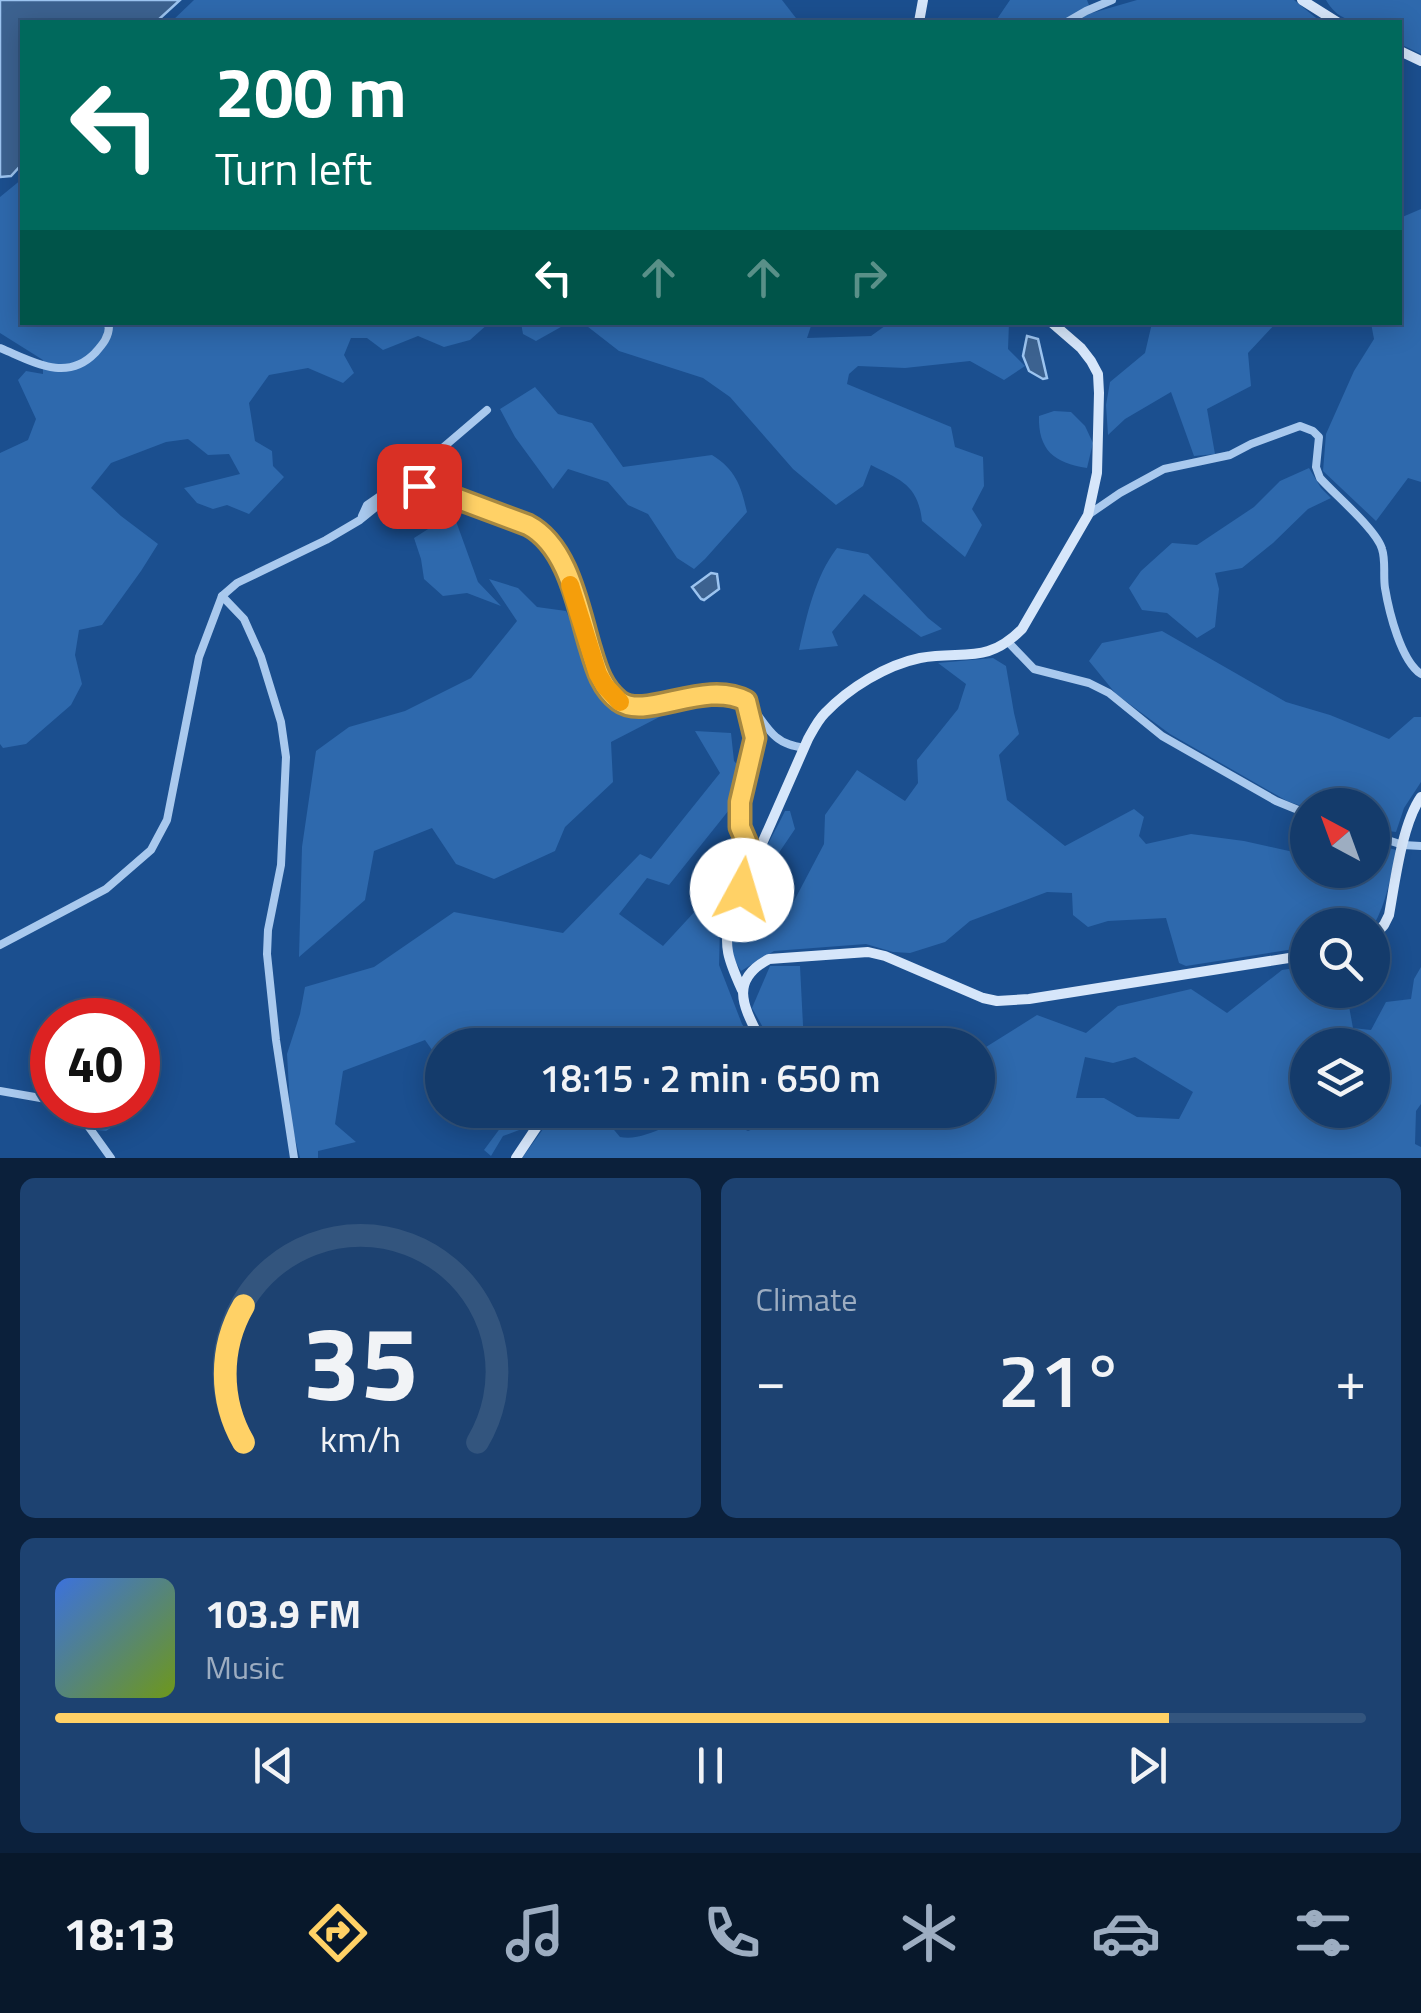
<!DOCTYPE html>
<html lang="en">
<head>
<meta charset="utf-8">
<style>
  body { margin:0; font-family:"Titillium Web",sans-serif; background:#1d4271; color:#f1f3f6; height:100vh; display:flex; flex-direction:column; font-size:38px; white-space:nowrap }
  * { box-sizing:border-box; margin:0 }
  p { font-size:32px; color:#9dadc1 }
  .icon { flex:none; width:55px; height:55px; fill:none; stroke:currentColor; stroke-width:2; stroke-linecap:round; stroke-linejoin:round }
  .map { position:relative; height:1158px; overflow:hidden }
  .sheet { display:flex; flex-direction:column; gap:20px; padding:20px; background:#0b203b; flex:1 }
  .sheet>* { flex:none }
  .hud { position:absolute; left:20px; top:20px; width:1382px; height:305px; border-radius:0px; box-shadow:0 5px 25px #0003,0 0 0 2px #33557e; background:#00695c; color:#fff; overflow:hidden }
  .needle { width:65px; rotate:319deg }
  .tools { position:absolute; left:1290px; top:788px; display:grid; gap:20px }
  .tools a { display:grid; place-items:center; width:100px; height:100px; border-radius:50%; background:#143b6b; box-shadow:0 5px 25px #0003,0 0 0 2px #33557e; font-size:50px }
  .speed { position:absolute; left:30px; top:998px; display:flex; gap:20px; font-size:50px; font-weight:700; text-align:center }
  .speed>* { display:grid; place-content:center; width:130px; height:130px; border-radius:50%; background:#143b6b; box-shadow:0 5px 25px #0003,0 0 0 2px #33557e; line-height:1 }
  .speed .limit { border:15px solid #d22; background:#fff; color:#111 }
  .pin { position:absolute; display:grid; place-items:center; width:85px; height:85px; color:#fff; margin:-42px; border-radius:20px; box-shadow:0 5px 15px #0006 }
  .me { position:absolute; width:110px; margin:-55px; rotate:6deg; stroke-linejoin:round; filter:drop-shadow(0 0 8px #0008) }
  .turn { display:flex; align-items:center; gap:35px; height:210px; padding:0 30px; font-size:45px }
  .turn .icon { width:130px; height:130px; stroke-width:2.5 }
  .turn b { display:block; font-size:70px; line-height:85px }
  .lanes { display:flex; align-items:center; height:95px; padding:0 30px; background:#0003; justify-content:center; gap:50px; direction:ltr }
  .lanes .off { opacity:.35 }
  .big { font-size:75px; font-weight:600; line-height:1.1 }
  .sheet .card { flex:1; display:flex; flex-direction:column; justify-content:center; gap:15px; min-width:0; padding:0 35px; border-radius:15px; background:#1d4271 }
  .sheet .dial { align-items:center; gap:0 }
  .dial svg { height:260px; overflow:visible; fill:none; stroke:#33557e; stroke-width:7; stroke-linecap:round; text-anchor:middle }
  .dial text { fill:#f1f3f6; stroke:none }
  .song { display:flex; align-items:center; gap:30px }
  .cover { width:120px; height:120px; border-radius:15px; background:linear-gradient(135deg,hsl(220 70% 55%),hsl(80 70% 35%)) }
  .played { height:10px; border-radius:5px; background:linear-gradient(90deg,#ffd166 85%,#33557e 85%) }
  .keys { display:flex; justify-content:space-around; direction:ltr }
  .heat { display:flex; justify-content:space-between; align-items:center; font-size:55px; direction:ltr }
  .sheet .tiles { flex:1; display:grid; gap:20px; grid-template-columns:1fr 1fr }
  .card:last-child { grid-column:span 2 }
  .trip { position:absolute; left:425px; top:1028px; width:570px; height:100px; border-radius:50px; background:#143b6b; box-shadow:0 5px 25px #0003,0 0 0 2px #33557e; font-weight:600; line-height:100px; text-align:center }
  .dock { display:flex; height:160px; justify-content:space-around; align-items:center; background:#08182b; color:#9dadc1 }
  .dock .icon { width:70px; height:70px }
  .dock .selected { color:#ffd166 }
  .dock b { font-size:45px; color:#f1f3f6 }
  .map>svg:first-child { display:block }
  .green { fill:#2e69ad; fill-rule:evenodd }
  .water { fill:#3c6290; stroke:#9cc4f0; stroke-width:2.5 }
  .lines { fill:none; stroke-linecap:round; stroke-linejoin:round }
  .street { stroke:#a9c9ee; stroke-width:8 }
  .secondary { stroke:#d6e6fa; stroke-width:10 }
  .route-casing { stroke:#a68842; stroke-width:25 }
  .route { stroke:#ffd166; stroke-width:18 }
  .slow { stroke:#f59e0b; stroke-width:18 }
</style>
</head>
<body>
<div class="map">
<svg width="1421" height="1158" viewBox="0 0 1421 1158">
  <rect width="100%" height="100%" fill="#1b4f8f"/>
  <g class="green">
    <path d="M194,0H782L799,22H171Z"/>
    <path d="M1010,0H1087L1092,13L1137,0H1294L1321,22H995Z"/>
    <path d="M1326,0H1421V54L1400,44V22C1371,22 1342,29 1326,0Z"/>
    <path d="M22,179V322L489,323L470,340L444,347L418,336L383,350L367,338H351L344,355L354,373L343,383L308,368L269,375L249,403L255,441L272,451L273,466L284,477L249,514L227,505L213,509L197,503L184,488L240,474L229,454L208,455L188,439L166,442L111,463L91,488L121,516L158,544L141,571L102,625L79,630L75,655L82,684L71,705L26,744L3,748L0,744V453L28,440L36,419L18,380L26,371L43,374V360L0,333V197Z"/>
    <path d="M1421,209V482L1408,478L1376,521L1323,471L1326,434L1354,371L1374,339L1371,323L1400,322V218Z"/>
    <path d="M521,323V322L568,323L536,341L523,334Z"/>
    <path d="M583,323H812L807,338L871,336L889,323H1009L1008,349L1025,366L1004,380L970,361L905,368L858,366L849,374L847,384L951,427L955,447L983,457L984,486L972,509L982,525L965,557L922,521C918,485 901,480 871,465L863,486L836,505L793,469L730,397L703,378L619,351Z"/>
    <path d="M1152,323H1276L1248,353L1251,386L1207,409L1215,454L1194,456L1171,392L1125,419L1108,435L1106,405L1110,382L1145,353Z"/>
    <path d="M535,387L558,414L592,423L623,467L712,455C736,470 741,486 747,512L705,559L694,569L677,558L648,514L628,505L608,482L568,469L553,489L515,437L500,409Z"/>
    <path d="M1054,411L1071,412L1085,426L1093,443L1087,468C1054,463 1038,450 1039,416Z"/>
    <path d="M1309,468L1321,488L1331,498L1308,509L1273,543L1242,568L1215,573L1219,589L1215,627L1197,638L1167,613L1142,610L1129,588L1141,571L1172,543L1197,545L1254,507L1280,481Z"/>
    <path d="M428,497L448,499L478,582L501,606L467,593L443,596L424,579L421,559L414,538L436,524Z"/>
    <path d="M837,548L868,554L928,618L942,629L921,637L864,594L832,632L838,646L799,650C807,614 815,577 837,548Z"/>
    <path d="M489,579L518,588L537,607L566,611L611,706L669,712L611,742L613,782L565,827L555,851L494,879L456,864L432,828L374,851L365,900L299,957L302,847L316,751L349,727L405,711L471,678L517,621Z"/>
    <path d="M1162,631L1286,702L1330,715L1389,739L1414,717H1421V782L1404,808L1396,832L1373,829L1372,805H1308L1307,808L1287,801L1170,734L1116,694L1089,661L1102,643Z"/>
    <path d="M993,658L1006,666L1014,713L1019,734L999,755L1007,800L1065,846L1134,809L1144,817L1139,836L1146,844L1191,834L1244,841L1307,855L1308,870H1372L1373,854L1379,846L1397,850C1390,876 1387,903 1373,926L1308,925L1307,947L1186,966L1179,963L1166,918L1108,921L1088,927L1073,915L1072,893L1047,892L970,921L945,942L910,953L893,952L866,944L774,951L741,971C735,962 731,952 732,941C732,905 769,844 785,811H790L795,829L774,860L780,894L794,901L824,844L825,815L857,770L905,801L918,783L917,760L958,709L966,684L938,663Z"/>
    <path d="M695,731L731,733L734,761L742,770L733,805L669,885L647,878L619,914L663,946L745,857L746,873L720,928L719,965L742,1024L755,1045H442V1064L425,1040L343,1071L335,1124L356,1142L318,1151V1158H300L291,1123L287,1054L300,1014L305,987L374,967L454,912L563,933L640,854L651,859L720,773Z"/>
    <path d="M770,966H800L804,1045H773L752,1008Z"/>
    <path d="M1307,966L1308,990H1346L1353,1028L1371,1030L1386,1002L1411,999L1414,979L1421,967V1104L1416,1111L1415,1144L1421,1147V1158H522L557,1110H604V1118L620,1137C648,1142 675,1117 704,1115C719,1114 735,1125 748,1131L768,1123L779,1110H978V1047H986L1037,1015L1086,1033L1118,1006L1191,989L1227,1013L1282,970ZM1308,1045H1372V1110H1308ZM1085,1057L1113,1063L1135,1057L1193,1092L1179,1119L1137,1117L1104,1098H1076Z"/>
    <path d="M138,1087L146,1093L147,1104L106,1131L97,1130L94,1115L109,1105H138Z"/>
    <path d="M509,1110H539L527,1127L503,1136L491,1156L484,1150L504,1123Z"/>
  </g>
  <g class="water">
    <path d="M0,0H180L156,22H22V164L11,176L0,177Z"/>
    <path d="M1027,336L1038,339L1047,378L1043,379L1029,371L1023,356Z"/>
    <path d="M711,573L717,574L719,589L704,600L701,599L692,587Z"/>
  </g>
  <g class="lines">
    <g class="street">
      <path d="M1067,22L1086,11L1112,0"/>
      <path d="M0,348C32,361 66,383 95,353C103,344 109,337 109,326L104,322"/>
      <path d="M1088,515L1120,493L1164,469L1230,455L1251,444L1300,426L1313,431L1319,437L1316,467L1320,478C1334,494 1377,530 1382,549C1386,561 1383,576 1385,588C1389,612 1401,661 1421,674"/>
      <path d="M362,516L367,505L412,474L487,410"/>
      <path d="M222,596L244,619L261,657L281,722L286,757L281,865L268,930L267,954L276,1040L294,1158"/>
      <path d="M1009,643L1034,669L1089,683L1109,693L1162,736L1276,801L1308,814"/>
      <path d="M748,707L755,739L740,802V827L752,855V862"/>
      <path d="M1372,835L1403,845L1421,846"/>
      <path d="M0,945L106,889L151,850L167,820L199,657L222,596L237,583L326,540L360,520L387,498L407,487L419,486L437,491L537,530C551,545 562,562 569,582C581,613 592,693 626,705C654,715 701,686 733,695C754,700 760,724 776,737C784,744 794,746 804,748"/>
      <path d="M0,1091L52,1100"/>
      <path d="M65,1105L78,1112L111,1158"/>
    </g>
    <g class="secondary">
      <path d="M1302,0L1337,22"/>
      <path d="M919,22L923,0"/>
      <path d="M1400,51L1421,61"/>
      <path d="M1372,938L1384,925L1389,915C1395,882 1402,824 1421,797"/>
      <path d="M742,990C729,961 722,946 731,914L808,739C813,730 818,720 825,713C849,688 886,665 920,658C964,650 986,665 1022,629L1088,515L1097,473L1099,393L1098,374L1091,361L1081,348L1051,322"/>
      <path d="M763,1045C747,1012 725,982 769,959L868,952L885,956L983,998L997,1001L1029,999L1308,955"/>
      <path d="M722,1110C739,1119 752,1123 768,1110"/>
      <path d="M516,1158L548,1110"/>
    </g>
  </g>
  <g class="lines">
    <g class="route-casing">
      <path id="route" d="M419,486L437,491L528,525C568,546 578,607 590,647C596,667 601,687 619,701C645,721 705,679 746,701L755,738L740,802V827L752,855V867L742,890"/>
    </g>
    <use href="#route" class="route"/>
    <path class="slow" d="M570,585L598,674L605,686L620,702"/>
  </g>
</svg>
<div class="tools">
<a><svg class="needle" viewBox="-14 -14 28 28"><path d="M0-13l5 13h-10z" fill="#e53935"/><path d="M0 13l5-13h-10z" fill="#9dadc1"/></svg></a>
<a><svg class="icon" aria-label="search" viewBox="0 0 24 24"><circle cx="10" cy="10" r="6"/><path d="M15 15l6 6"/></svg></a>
<a><svg class="icon" aria-label="layers" viewBox="0 0 24 24"><path d="M12 4l9 5-9 5-9-5zM3 14l9 5 9-5"/></svg></a>
</div>
<div class="speed"><div class="limit">40</div></div>
<div class="pin" style="left:419px;top:486px;background:#d93025"><svg class="icon" aria-label="arrive" viewBox="0 0 24 24"><path d="M6 21V4h12l-3 4 3 4H6"/></svg></div>
<svg class="me" style="left:742px;top:890px" viewBox="-20 -20 40 40"><circle r="19" fill="#fff"/><path d="M0-13L10 11 0 6-10 11z" fill="#ffd166"/></svg>
<div class="trip">18:15 · 2 min · 650 m</div>
<div class="hud">
<div class="turn"><svg class="icon" aria-label="left" viewBox="0 0 24 24"><path d="M17 20v-9H6M10 6l-5 5 5 5"/></svg><div><b>200 m</b>Turn left</div></div>
<div class="lanes"><svg class="icon" aria-label="left" viewBox="0 0 24 24"><path d="M17 20v-9H6M10 6l-5 5 5 5"/></svg><svg class="icon off" aria-label="ahead" viewBox="0 0 24 24"><path d="M12 20V5M6 11l6-6 6 6"/></svg><svg class="icon off" aria-label="ahead" viewBox="0 0 24 24"><path d="M12 20V5M6 11l6-6 6 6"/></svg><svg class="icon off" aria-label="right" viewBox="0 0 24 24"><path d="M7 20v-9h11M14 6l5 5-5 5"/></svg></div>
</div>
</div>
<section class="sheet">
<div class="tiles">
<div class="card dial"><svg viewBox="0 0 100 80">
<path d="M14 69A42 42 0 1 1 86 69"/>
<path d="M14 69A42 42 0 0 1 14 27" stroke="#ffd166"/>
<text x="50" y="56" font-size="32" font-weight="700">35</text>
<text x="50" y="72" font-size="11">km/h</text>
</svg></div>
<div class="card"><p>Climate</p>
<div class="heat"><a>−</a><b class="big">21°</b><a>+</a></div>
</div>
<div class="card">
<div class="song"><i class="cover"></i><div><b>103.9 FM</b><p>Music</p></div></div>
<div class="played"></div>
<div class="keys"><svg class="icon" aria-label="previous" viewBox="0 0 24 24"><path d="M18 5L8 12l10 7zM5 5v14"/></svg><svg class="icon" aria-label="pause" viewBox="0 0 24 24"><path d="M8 5v14M16 5v14"/></svg><svg class="icon" aria-label="next" viewBox="0 0 24 24"><path d="M6 5l10 7-10 7zM19 5v14"/></svg></div>
</div>
</div>
</section>
<nav class="dock">
<b>18:13</b>
<svg class="icon selected" aria-label="directions" viewBox="0 0 24 24"><path d="M12 3l9 9-9 9-9-9zM9 14v-3h6M13 9l2 2-2 2"/></svg>
<svg class="icon" aria-label="music" viewBox="0 0 24 24"><path d="M9 18V5l10-2v13"/><circle cx="6" cy="18" r="3"/><circle cx="16" cy="16" r="3"/></svg>
<svg class="icon" aria-label="phone" viewBox="0 0 24 24"><path d="M5 4h4l2 5-3 2q2 4 5 5l2-3 5 2v4C11 20 4 13 5 4z"/></svg>
<svg class="icon" aria-label="climate" viewBox="0 0 24 24"><path d="M12 3v18M4 7l16 10M4 17L20 7"/></svg>
<svg class="icon" aria-label="car" viewBox="0 0 24 24"><path d="M5 17H2v-5l4-1 3-4h7l3 4 3 1v5h-3M9 17h6M6 11h13"/><circle cx="7" cy="17" r="2"/><circle cx="17" cy="17" r="2"/></svg>
<svg class="icon" aria-label="filters" viewBox="0 0 24 24"><path d="M4 7h16M4 17h16"/><circle cx="9" cy="7" r="2"/><circle cx="15" cy="17" r="2"/></svg>
</nav>
</body>
</html>
